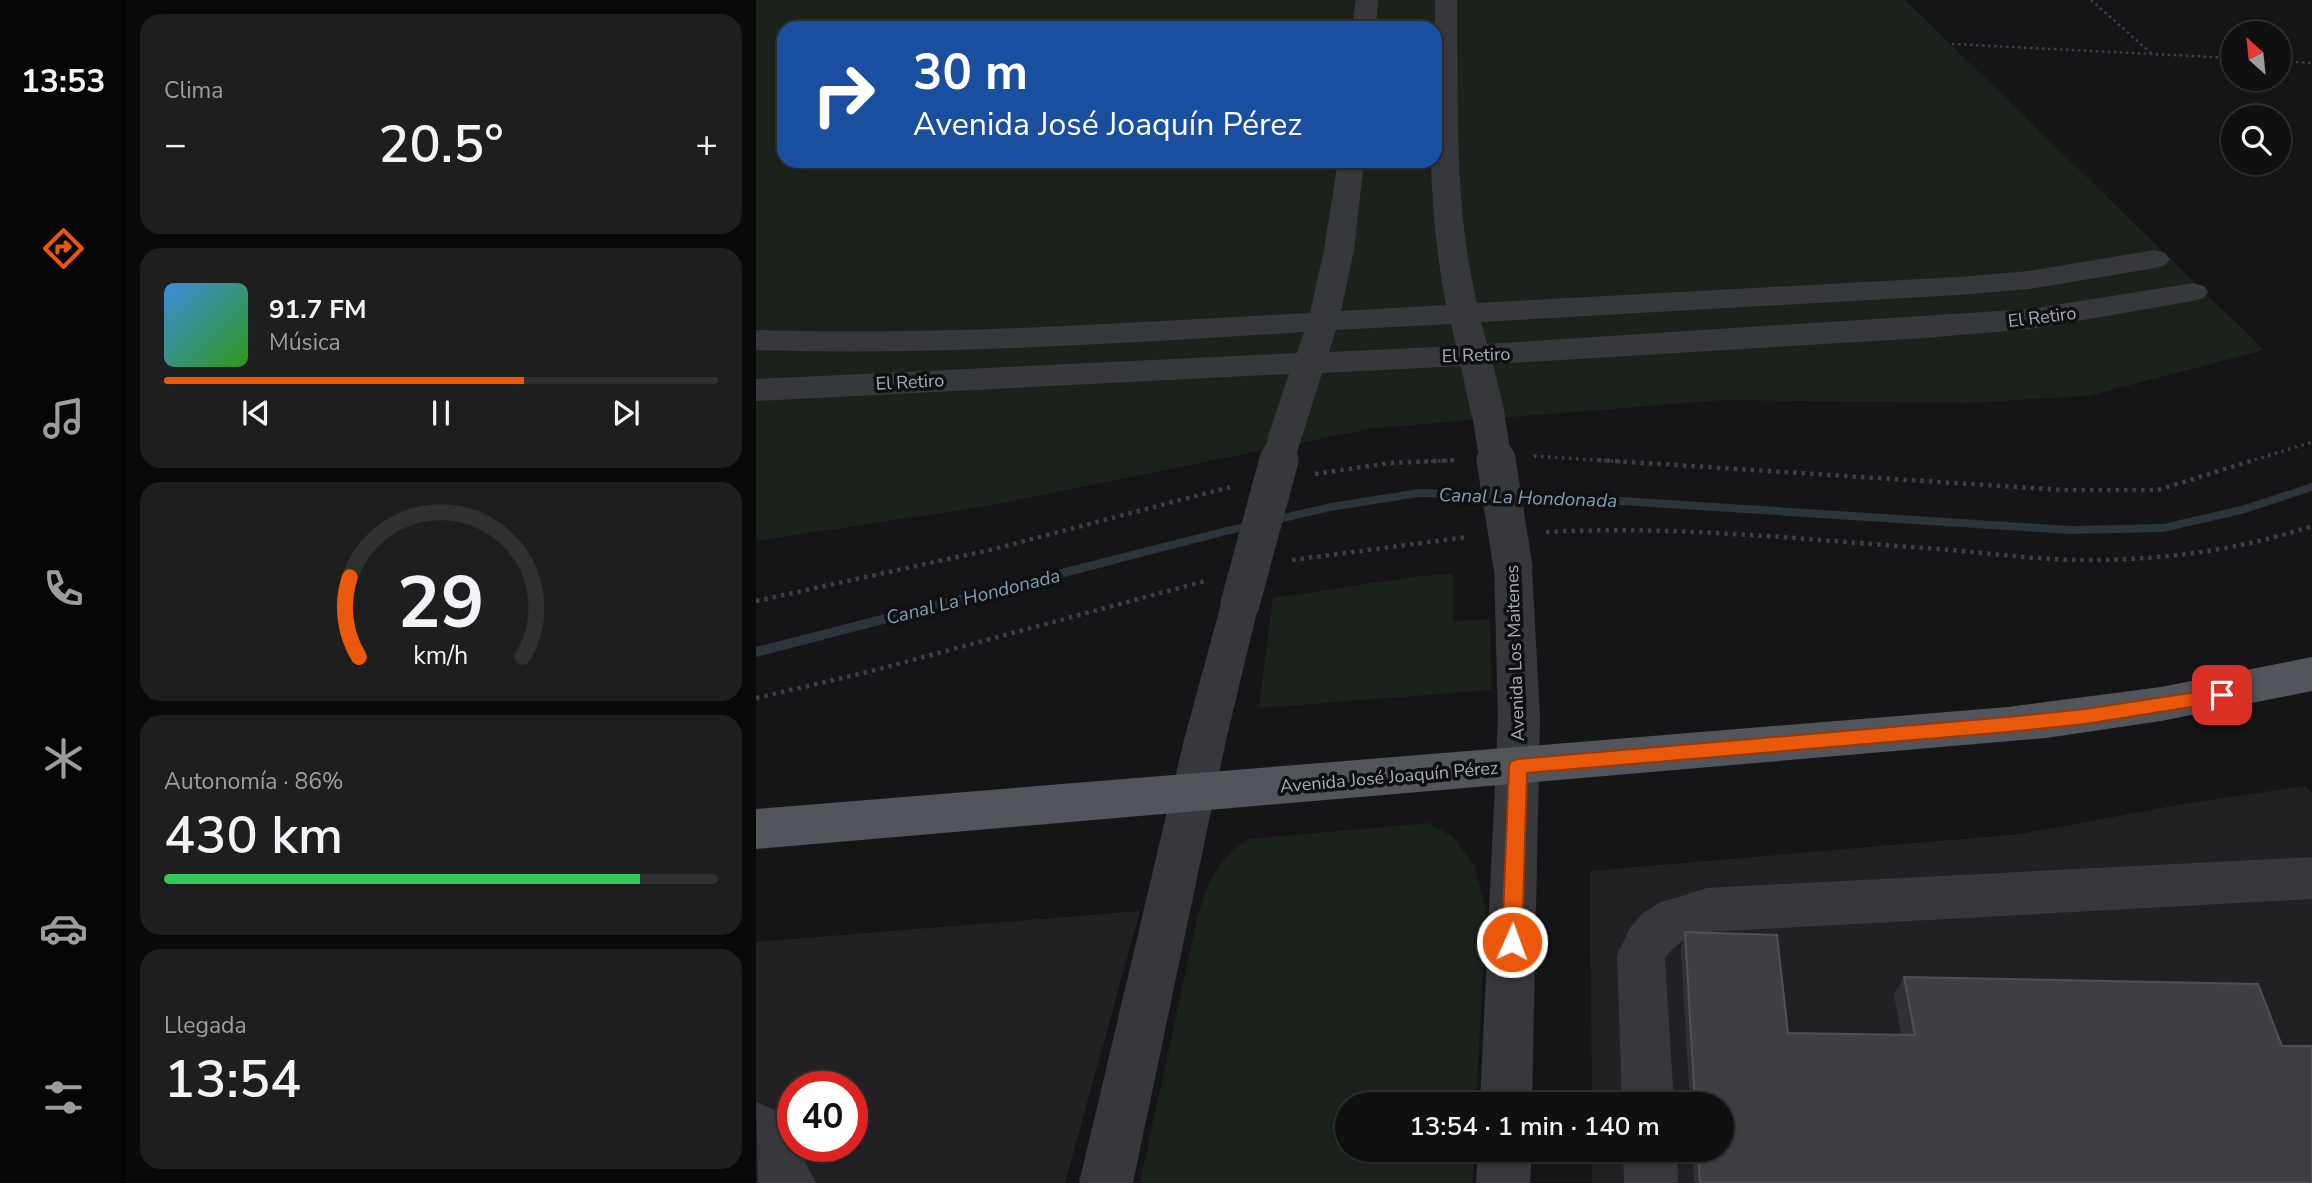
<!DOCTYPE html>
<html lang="es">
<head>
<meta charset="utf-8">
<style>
  body { margin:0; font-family:"Nunito Sans",sans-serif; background:#1e1e1f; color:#f1f3f6; height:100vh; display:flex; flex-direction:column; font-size:26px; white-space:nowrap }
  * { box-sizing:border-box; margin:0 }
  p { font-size:23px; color:#9c9d9f }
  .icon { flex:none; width:38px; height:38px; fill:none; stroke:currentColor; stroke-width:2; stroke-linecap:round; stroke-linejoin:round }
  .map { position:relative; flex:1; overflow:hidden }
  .sheet { display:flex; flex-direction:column; gap:14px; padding:14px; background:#090909; width:630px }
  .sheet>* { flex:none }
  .guide { position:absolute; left:21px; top:21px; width:665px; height:147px; border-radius:21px; box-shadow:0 2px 5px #0004,0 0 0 2px #303031; background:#1a4fa0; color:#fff; overflow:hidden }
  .needle { width:46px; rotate:333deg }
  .buttons { position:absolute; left:1465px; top:21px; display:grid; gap:14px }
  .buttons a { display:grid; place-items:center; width:70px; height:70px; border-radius:50%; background:#101011; box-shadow:0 2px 5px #0004,0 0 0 2px #303031; font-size:35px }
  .speed { position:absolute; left:21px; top:1071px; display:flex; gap:14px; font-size:35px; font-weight:700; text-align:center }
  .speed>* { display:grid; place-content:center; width:91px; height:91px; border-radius:50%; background:#101011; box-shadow:0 2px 5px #0004,0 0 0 2px #303031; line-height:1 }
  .speed .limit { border:10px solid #d22; background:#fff; color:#111 }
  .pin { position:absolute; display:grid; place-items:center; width:60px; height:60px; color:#fff; margin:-30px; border-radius:14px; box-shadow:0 4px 10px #0006 }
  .me { position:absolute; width:77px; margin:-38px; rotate:2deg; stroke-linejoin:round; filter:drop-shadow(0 0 5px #0008) }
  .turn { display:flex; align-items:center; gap:24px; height:147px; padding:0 21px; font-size:32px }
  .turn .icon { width:91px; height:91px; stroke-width:2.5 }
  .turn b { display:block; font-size:49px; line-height:60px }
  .big { font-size:52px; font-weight:600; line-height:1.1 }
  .sheet .tile { flex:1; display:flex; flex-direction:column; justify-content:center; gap:10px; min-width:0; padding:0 24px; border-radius:21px; background:#1e1e1f }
  .sheet .dial { align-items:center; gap:0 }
  .dial svg { height:182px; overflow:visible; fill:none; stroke:#303031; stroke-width:7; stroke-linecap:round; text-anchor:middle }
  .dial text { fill:#f1f3f6; stroke:none }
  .song { display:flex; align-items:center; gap:21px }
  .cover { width:84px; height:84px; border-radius:10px; background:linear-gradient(135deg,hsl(210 70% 55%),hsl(110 70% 35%)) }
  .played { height:7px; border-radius:4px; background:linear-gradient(90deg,#ea580c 65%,#303031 65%) }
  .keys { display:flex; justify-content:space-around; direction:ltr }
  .heat { display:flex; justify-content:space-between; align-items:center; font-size:38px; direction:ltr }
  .charge { height:10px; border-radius:5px; background:linear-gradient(90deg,#34c759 86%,#303031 0) }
  .trip { position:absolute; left:579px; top:1092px; width:399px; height:70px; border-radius:35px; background:#101011; box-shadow:0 2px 5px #0004,0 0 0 2px #303031; font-weight:600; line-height:70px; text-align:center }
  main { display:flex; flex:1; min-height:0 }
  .menu { display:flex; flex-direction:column; width:126px; justify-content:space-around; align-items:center; background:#060607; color:#9c9d9f }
  .menu .icon { width:49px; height:49px }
  .menu .on { color:#ea580c }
  .menu b { font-size:32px; color:#f1f3f6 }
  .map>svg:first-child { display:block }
  .built { fill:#212124; fill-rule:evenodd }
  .green { fill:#1b221c; fill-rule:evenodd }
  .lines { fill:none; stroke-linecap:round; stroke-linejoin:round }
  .stream { fill:#2b353b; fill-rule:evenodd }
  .path-far2 { stroke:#3c3f43; stroke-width:2.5; stroke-dasharray:2.5 3.5; stroke-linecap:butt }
  .path-far1 { stroke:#3c3f43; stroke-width:3.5; stroke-dasharray:2.5 4.5; stroke-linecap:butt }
  .path { stroke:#3c3f43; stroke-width:4.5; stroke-dasharray:3.5 5; stroke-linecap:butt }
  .minor { fill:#36383c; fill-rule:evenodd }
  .major { fill:#52555b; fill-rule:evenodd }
  .minor-bridge-far1 { stroke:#36383c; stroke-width:32 }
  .minor-bridge { stroke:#36383c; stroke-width:39 }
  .wall { fill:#313135 }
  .building { fill:#3e3f43; stroke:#4e5055; stroke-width:2 }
  .route { fill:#ea580c; stroke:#983908; stroke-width:2 }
  .labels { text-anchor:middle; stroke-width:7; stroke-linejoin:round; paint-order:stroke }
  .street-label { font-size:18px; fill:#a7adb7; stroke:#101012 }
  .water-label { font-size:19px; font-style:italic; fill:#7d9eb3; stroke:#101012 }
</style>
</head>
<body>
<main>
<nav class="menu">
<b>13:53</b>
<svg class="icon on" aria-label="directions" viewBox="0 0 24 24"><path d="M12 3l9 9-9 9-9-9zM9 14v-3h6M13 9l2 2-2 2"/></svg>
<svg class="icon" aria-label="music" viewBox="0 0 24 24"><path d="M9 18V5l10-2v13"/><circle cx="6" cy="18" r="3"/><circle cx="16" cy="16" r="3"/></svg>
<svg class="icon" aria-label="phone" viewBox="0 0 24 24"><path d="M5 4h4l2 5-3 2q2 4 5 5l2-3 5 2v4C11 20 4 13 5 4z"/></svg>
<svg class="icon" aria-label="climate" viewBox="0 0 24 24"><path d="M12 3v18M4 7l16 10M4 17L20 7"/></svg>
<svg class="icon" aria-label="car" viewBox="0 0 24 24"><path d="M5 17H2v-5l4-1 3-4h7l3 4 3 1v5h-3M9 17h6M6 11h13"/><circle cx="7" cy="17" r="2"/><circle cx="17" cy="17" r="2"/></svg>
<svg class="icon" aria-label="filters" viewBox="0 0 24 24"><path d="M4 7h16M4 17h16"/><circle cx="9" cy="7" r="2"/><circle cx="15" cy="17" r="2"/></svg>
</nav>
<section class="sheet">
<div class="tile"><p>Clima</p>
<div class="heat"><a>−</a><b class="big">20.5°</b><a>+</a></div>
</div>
<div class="tile">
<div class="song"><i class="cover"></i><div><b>91.7 FM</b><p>Música</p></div></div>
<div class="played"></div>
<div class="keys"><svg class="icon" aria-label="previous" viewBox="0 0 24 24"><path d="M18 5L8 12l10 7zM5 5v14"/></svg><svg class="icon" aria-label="pause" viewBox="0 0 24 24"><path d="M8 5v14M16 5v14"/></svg><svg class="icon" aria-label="next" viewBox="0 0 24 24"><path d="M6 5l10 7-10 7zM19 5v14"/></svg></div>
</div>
<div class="tile dial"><svg viewBox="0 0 100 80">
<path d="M14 69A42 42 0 1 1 86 69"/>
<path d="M14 69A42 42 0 0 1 10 34" stroke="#ea580c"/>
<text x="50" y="56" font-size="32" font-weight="700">29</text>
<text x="50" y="72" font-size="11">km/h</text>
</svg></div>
<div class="tile"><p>Autonomía · 86%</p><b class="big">430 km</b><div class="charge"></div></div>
<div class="tile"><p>Llegada</p><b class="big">13:54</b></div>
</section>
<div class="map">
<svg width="1556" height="1183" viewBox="0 0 1556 1183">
  <rect width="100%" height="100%" fill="#151517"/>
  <g class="built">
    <path d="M1549,786L1556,793V1183H836V1150H966V1104H836L834,871L1265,834L1427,804Z"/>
    <path d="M384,911L309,1183H0V942ZM37,1087H96V1146H37Z"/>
  </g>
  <g class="green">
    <path d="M0,0H1149L1508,350L1332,396L1211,403L968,400L618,428L232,506L0,541ZM28,28H679V161H28Z"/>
    <path d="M697,574V621L734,619L735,690L503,708L517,598L664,576Z"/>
    <path d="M673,823L697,837L718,865L730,910L720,1104H592V1150H718L716,1183H384L441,919C452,882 459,862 492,839Z"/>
  </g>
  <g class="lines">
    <path class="stream" d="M1556,483V491L1486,514L1407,532L1314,534L788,500L663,497L575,511L470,535L0,657V647L470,527L575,503L663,489L788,492L1314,526L1407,524L1485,506Z"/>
    <g class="path-far2">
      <path d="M1335,0L1395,53"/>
      <path d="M1196,44L1477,58"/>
      <path d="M1522,61L1556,63"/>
    </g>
    <g class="path-far1">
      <path d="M778,456L869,462"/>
      <path d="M661,462L703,460"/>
      <path d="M1492,462L1556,442"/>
    </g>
    <g class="path">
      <path d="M842,460L1307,490H1402L1498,460"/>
      <path d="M559,474L634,463L701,460"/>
      <path d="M790,532C920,525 1053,540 1183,549C1232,553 1282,560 1331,560C1407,560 1484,550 1556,526"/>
      <path d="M536,560L711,537"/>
      <path d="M0,601L238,549L474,487"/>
      <path d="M0,698L112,672L449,581"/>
    </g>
    <g class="minor">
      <path d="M600,0H622L620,28H596Z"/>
      <path d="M679,0H701C703,102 697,203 721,303L1202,277L1273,271L1399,250L1409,253L1414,259L1409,265L1399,268L1273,289L1202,295L725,322L731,344L1274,309L1437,283L1448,286L1452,292L1448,298L1437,301L1274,329L1169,338L737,364L749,414L744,422L732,425L720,422L715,414L705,366L566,373L546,437L541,445L529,449L517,445L512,437L533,374L0,401V379L541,353L548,332C365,343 183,356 0,350V330C185,336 369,323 554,313L568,250L582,161H608L598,250L585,311L690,305C681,257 676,210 675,161H679ZM695,324L700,346L573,352L580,330Z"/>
      <path d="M757,553L770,557L776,567L784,718L776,1104H724L742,718L738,567L744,557Z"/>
      <path d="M484,589L498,593L503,604L470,740L377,1183H323L428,740L465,604L470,593Z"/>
      <path d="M1556,857V899L951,932C933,936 920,943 909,958L918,1104H866L861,955L874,928L887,913L903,903L951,888Z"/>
      <path d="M0,1102L19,1110L37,1139V1146H41L60,1183H2Z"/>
      <path d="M722,1150H776L774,1183H720Z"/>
      <path d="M867,1150H921L922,1183H868Z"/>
    </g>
    <path class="major" d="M1556,657V691L1405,721L1290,738L0,849V809L1252,707L1405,687Z"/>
    <g class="minor-bridge-far1">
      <path d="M732,414L740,462"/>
      <path d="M522,462L529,437"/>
    </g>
    <g class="minor-bridge">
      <path d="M740,460L757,567"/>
      <path d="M484,604L523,460"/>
    </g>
  </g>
  <path class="wall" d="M929,932L1032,1033L1145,1035L1138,994L1148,977L1556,1183H938L936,1150H966V1104H934L925,950Z"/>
  <path class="building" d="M929,932L1021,935L1032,1033L1159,1035L1148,977L1502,984L1526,1046H1556V1183H944L942,1150H966V1104H939Z"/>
  <path class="route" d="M1466,688L1472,690L1475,695L1472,700L1466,702L1329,724L1252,732L771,773L766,942L763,949L756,952L749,949L746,942L753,766L755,761L762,759L1252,717L1329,709Z"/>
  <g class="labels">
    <g class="street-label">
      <text transform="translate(1286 317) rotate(-7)" y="6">El Retiro</text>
      <text transform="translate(720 355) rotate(-2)" y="6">El Retiro</text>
      <text transform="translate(154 382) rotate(-3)" y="6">El Retiro</text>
      <text transform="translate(759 653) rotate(-92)" y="6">Avenida Los Maitenes</text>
      <text transform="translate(633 777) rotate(-5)" y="6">Avenida José Joaquín Pérez</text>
    </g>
    <g class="water-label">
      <text transform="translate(772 497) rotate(2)" y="7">Canal La Hondonada</text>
      <text transform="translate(217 596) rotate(-14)" y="7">Canal La Hondonada</text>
    </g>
  </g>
</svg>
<div class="buttons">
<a><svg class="needle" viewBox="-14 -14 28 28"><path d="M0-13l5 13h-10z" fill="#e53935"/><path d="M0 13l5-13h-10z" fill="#9c9d9f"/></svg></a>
<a><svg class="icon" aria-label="search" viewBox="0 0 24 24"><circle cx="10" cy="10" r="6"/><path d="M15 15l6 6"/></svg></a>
</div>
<div class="speed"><div class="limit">40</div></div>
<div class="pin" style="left:1466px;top:695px;background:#d93025"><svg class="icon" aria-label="arrive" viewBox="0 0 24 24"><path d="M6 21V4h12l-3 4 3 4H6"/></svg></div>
<svg class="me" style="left:756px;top:942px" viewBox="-20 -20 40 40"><circle r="17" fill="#ea580c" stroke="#fff" stroke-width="3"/><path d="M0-11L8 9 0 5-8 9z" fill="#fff"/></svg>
<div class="trip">13:54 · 1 min · 140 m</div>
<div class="guide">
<div class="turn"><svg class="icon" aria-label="right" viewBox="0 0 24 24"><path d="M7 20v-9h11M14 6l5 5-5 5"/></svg><div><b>30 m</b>Avenida José Joaquín Pérez</div></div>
</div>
</div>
</main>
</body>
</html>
